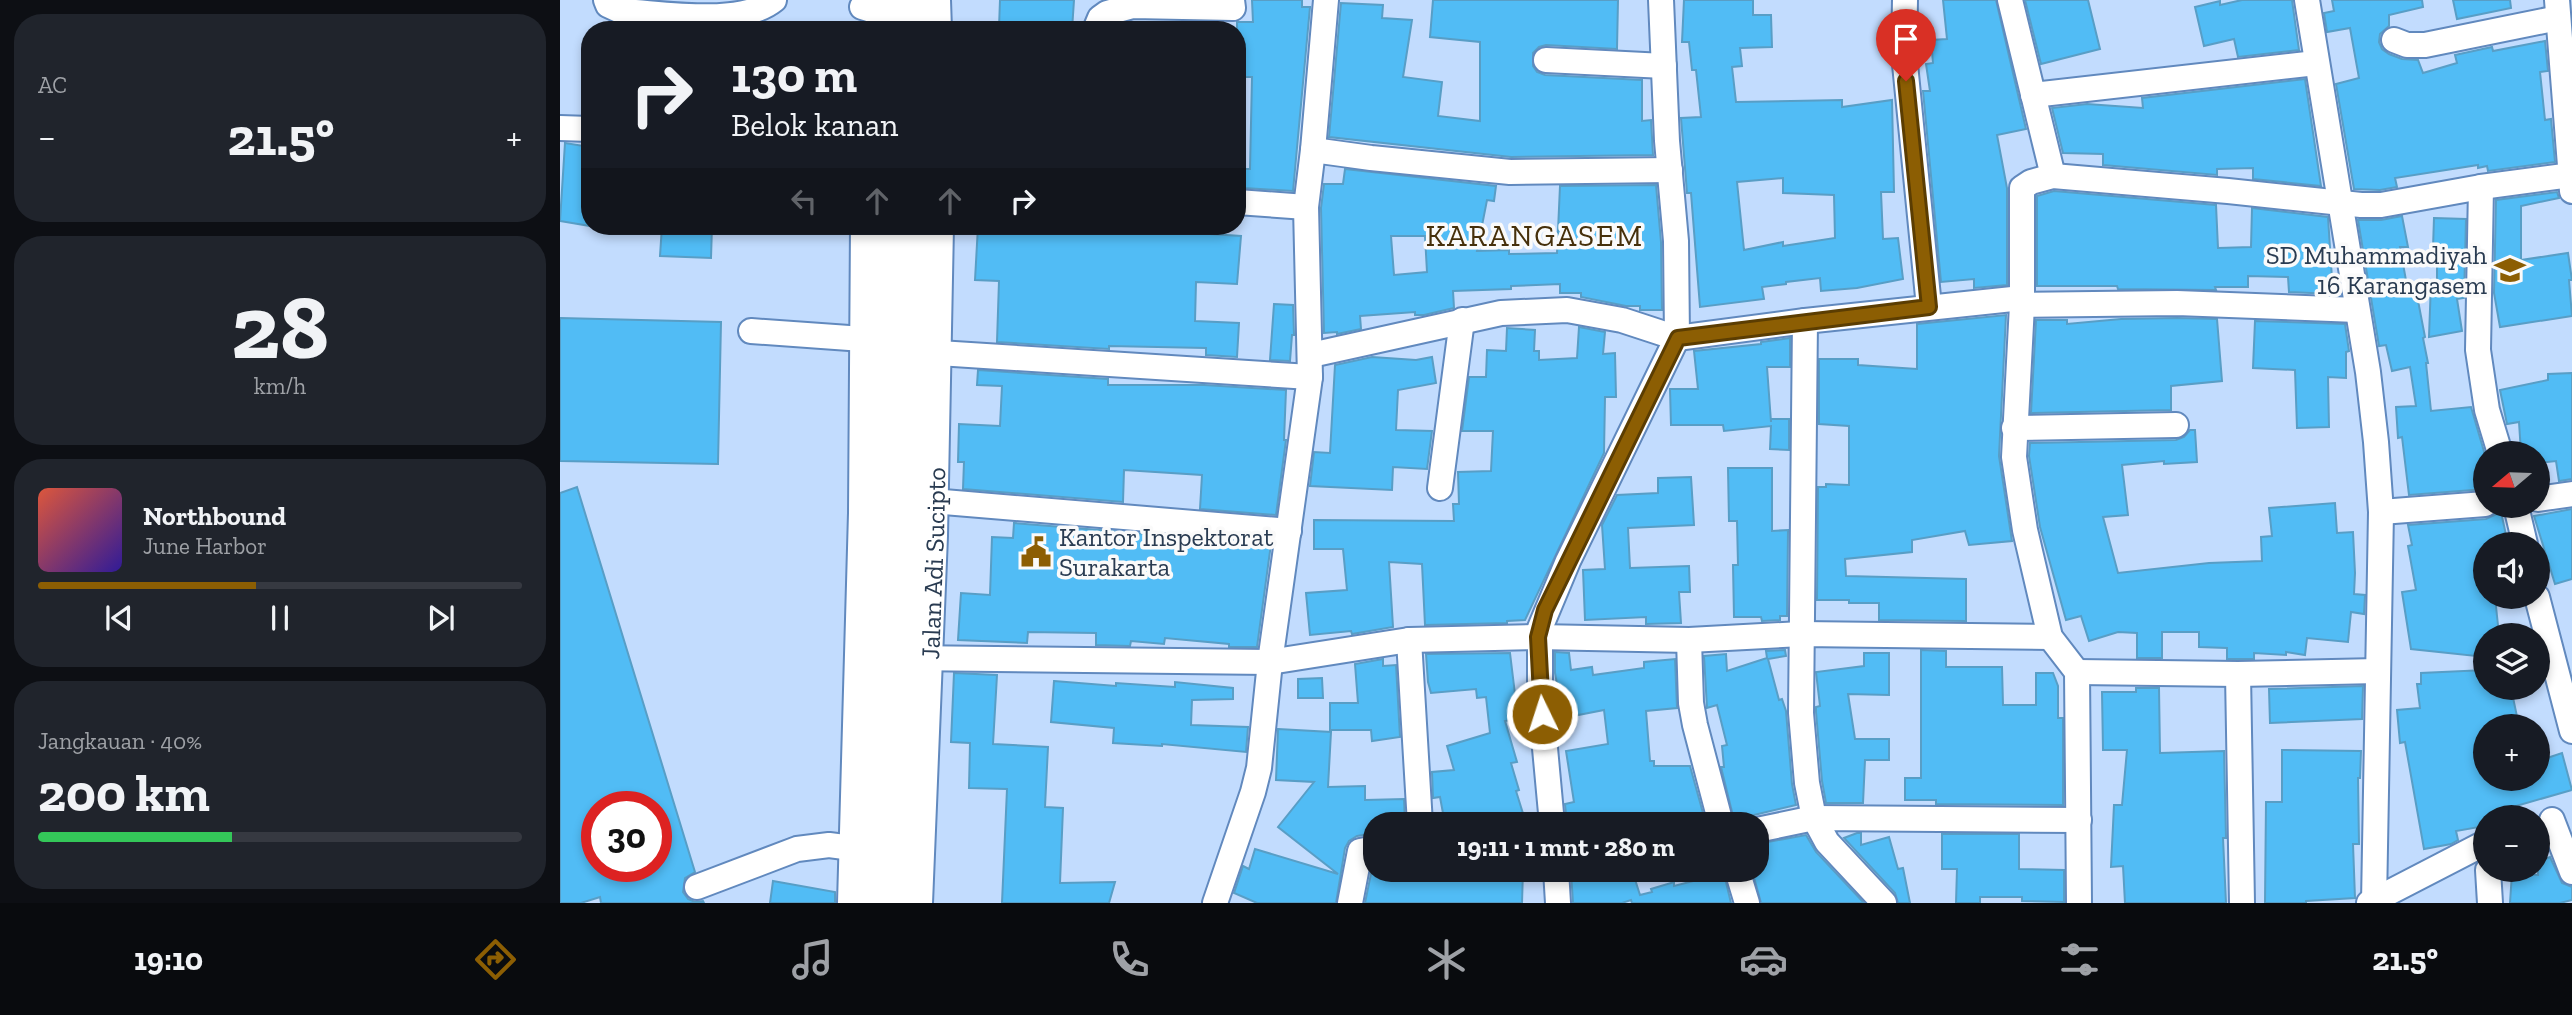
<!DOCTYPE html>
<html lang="id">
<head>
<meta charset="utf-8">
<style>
  body { margin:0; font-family:"Zilla Slab",serif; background:#20242c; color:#f1f3f6; height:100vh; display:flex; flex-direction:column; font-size:26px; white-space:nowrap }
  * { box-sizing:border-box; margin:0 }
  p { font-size:23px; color:#9ea1a6 }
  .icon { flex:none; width:38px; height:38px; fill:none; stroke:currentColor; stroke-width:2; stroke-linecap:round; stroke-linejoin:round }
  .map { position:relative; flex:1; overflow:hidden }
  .drawer { display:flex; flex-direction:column; gap:14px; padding:14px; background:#0d0f14; width:560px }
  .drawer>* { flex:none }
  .hud { position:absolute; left:21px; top:21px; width:665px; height:214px; border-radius:28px; box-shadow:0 4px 10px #0003; background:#171b24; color:#f1f3f6; overflow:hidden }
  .needle { width:46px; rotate:251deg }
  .buttons { position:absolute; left:1913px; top:441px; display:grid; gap:14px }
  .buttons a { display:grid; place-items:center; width:77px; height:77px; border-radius:50%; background:#171b24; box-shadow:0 4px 10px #0003; font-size:35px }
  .speed { position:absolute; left:21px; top:791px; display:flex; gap:14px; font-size:35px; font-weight:700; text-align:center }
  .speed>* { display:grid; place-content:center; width:91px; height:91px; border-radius:50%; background:#171b24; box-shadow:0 4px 10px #0003; line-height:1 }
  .speed .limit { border:10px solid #d22; background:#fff; color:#111 }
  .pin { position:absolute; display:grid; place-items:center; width:60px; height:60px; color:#fff; margin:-72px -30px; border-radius:50% 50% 50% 0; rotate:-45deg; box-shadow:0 0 7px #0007 }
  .pin .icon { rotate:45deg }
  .me { position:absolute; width:77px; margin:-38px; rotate:356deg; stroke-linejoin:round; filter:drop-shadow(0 0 5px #0008) }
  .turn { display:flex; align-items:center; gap:24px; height:147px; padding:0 35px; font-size:32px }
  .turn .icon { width:91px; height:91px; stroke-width:2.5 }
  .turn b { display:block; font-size:49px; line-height:60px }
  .lanes { display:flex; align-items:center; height:66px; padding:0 35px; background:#0003; justify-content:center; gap:35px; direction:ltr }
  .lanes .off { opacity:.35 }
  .big { font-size:52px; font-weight:700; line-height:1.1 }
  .drawer .tile { flex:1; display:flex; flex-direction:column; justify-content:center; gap:10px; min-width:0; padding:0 24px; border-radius:28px; background:#20242c }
  .drawer .dial { align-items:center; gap:0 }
  .dial b { font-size:91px; line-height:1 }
  .song { display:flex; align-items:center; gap:21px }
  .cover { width:84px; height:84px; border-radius:10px; background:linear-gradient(135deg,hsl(10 70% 55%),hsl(250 70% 35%)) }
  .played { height:7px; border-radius:4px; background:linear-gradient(90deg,#8c5e03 45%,#363941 45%) }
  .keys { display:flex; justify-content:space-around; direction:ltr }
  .heat { display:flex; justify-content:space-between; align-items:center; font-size:38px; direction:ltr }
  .charge { height:10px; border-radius:5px; background:linear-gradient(90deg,#34c759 40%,#363941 0) }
  .trip { position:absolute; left:803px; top:812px; width:406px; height:70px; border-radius:28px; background:#171b24; box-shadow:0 4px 10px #0003; font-weight:700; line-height:70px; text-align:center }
  .menu { display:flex; height:112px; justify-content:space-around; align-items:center; background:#090b0e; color:#9ea1a6 }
  .menu .icon { width:49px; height:49px }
  .menu .current { color:#8c5e03 }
  .menu b { font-size:32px; color:#f1f3f6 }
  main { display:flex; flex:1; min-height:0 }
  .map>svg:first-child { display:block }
  .building { fill:#51bcf5; stroke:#589ec6; stroke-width:2; fill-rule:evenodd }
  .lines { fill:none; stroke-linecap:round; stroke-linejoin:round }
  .minor-casing { stroke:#6189be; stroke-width:28 }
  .highway-casing { stroke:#6189be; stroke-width:38 }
  .minor { stroke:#fff; stroke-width:24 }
  .highway { stroke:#fff; stroke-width:35 }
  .route-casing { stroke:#5b3d02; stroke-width:18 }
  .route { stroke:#8c5e03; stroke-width:12 }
  .labels { text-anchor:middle; stroke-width:7; stroke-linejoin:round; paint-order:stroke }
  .poi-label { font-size:26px; fill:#293b51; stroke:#fafafa; text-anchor:end }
  .street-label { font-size:26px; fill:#293b51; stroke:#fafafa }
  .quarter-label { font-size:30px; letter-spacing:2px; fill:#46300b; stroke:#fafafa }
</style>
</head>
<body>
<main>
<section class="drawer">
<div class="tile"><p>AC</p>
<div class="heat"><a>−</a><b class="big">21.5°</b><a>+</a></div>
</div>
<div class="tile dial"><b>28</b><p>km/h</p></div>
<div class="tile">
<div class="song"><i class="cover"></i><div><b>Northbound</b><p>June Harbor</p></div></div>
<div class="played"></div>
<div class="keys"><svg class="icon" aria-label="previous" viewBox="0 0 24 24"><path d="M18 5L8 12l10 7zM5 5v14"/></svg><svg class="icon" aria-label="pause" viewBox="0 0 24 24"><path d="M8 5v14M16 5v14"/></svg><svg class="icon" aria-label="next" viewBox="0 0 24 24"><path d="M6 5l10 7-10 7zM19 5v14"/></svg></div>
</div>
<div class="tile"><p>Jangkauan · 40%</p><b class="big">200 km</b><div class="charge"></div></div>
</section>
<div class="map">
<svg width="2012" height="903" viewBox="0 0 2012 903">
  <rect width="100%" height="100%" fill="#c2dcfe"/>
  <g class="building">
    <path d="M440,0H514L512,30L439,28Z"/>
    <path d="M692,0H742V7H750L733,191L684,188L685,169H690L692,77H677V22H693Z"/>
    <path d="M873,0H1058L1057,49L986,45L979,47L973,53V66L977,72L985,75L1082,80V121L1091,120L1093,155L951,157L769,137L781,3L823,5L822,18L852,20L843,77L882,82L878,116L920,121V42L870,37Z"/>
    <path d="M1124,0H1193V15H1211L1212,47L1180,48L1182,66L1172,67L1176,102L1282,100V107L1332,100L1334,192H1321L1323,239L1338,238L1343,279L1297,288L1261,291L1260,278L1226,282V284L1202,287L1204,299L1140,307L1131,193H1127L1121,118L1141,117L1136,70H1132L1129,42H1122ZM1223,178V193L1274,195L1275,238L1223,246V242L1184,250L1177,182Z"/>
    <path d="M1383,0H1436L1466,129L1437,135L1447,188V285L1414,288V279L1381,282L1363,91H1370L1366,64L1373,63L1371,40L1387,39Z"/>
    <path d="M1465,0H1528L1540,49L1481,64Z"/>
    <path d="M1682,0H1732L1739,50L1678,57L1674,39L1644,46L1635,7L1660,1V5Z"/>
    <path d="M1772,0H1862L1863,7L1829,15V26L1820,34L1819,42L1822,49L1829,54L1842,59L1858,60L1863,73L1897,63L1895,55L1932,47L1933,51L1985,41L1988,71L1980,72L1985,120L1991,119L1995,162L1928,171L1927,166L1918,168V165L1835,178L1837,187L1820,190L1794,189L1776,84L1799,78L1790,28L1767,32L1764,13L1774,11Z"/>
    <path d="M1893,0H1950L1951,8L1897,19Z"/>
    <path d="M1745,79L1761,186L1693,179V168L1657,169V175L1543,165V154L1503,153L1492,108L1527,104L1583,108L1582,98Z"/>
    <path d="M5,143L30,147V226L0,221Z"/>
    <path d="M785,169L936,186L934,201L927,200L917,251L949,250V254L997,253L1000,186L1096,185L1101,242L1102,310H1080V306H1066L1021,297V293H1000V284L951,286V289L893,291L894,308L864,315H855V312L800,316L801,329L777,334V332L764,333L761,208L764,184H783ZM831,236H865L867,272L834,275Z"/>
    <path d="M1494,191L1656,205L1658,248L1691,247L1692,208L1768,217L1773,294L1729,292L1728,277L1688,276V287H1655L1656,290L1558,289L1557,286H1477V196Z"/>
    <path d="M1997,192L1999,198L1961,206V260L2008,253L2012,280H2009L2012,316L1940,327L1934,293L1936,200Z"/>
    <path d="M1842,216L1848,247H1840L1847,286L1855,285L1865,337L1863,338L1868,363H1866L1871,411L1911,407L1925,455V489L1849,495L1842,437L1838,438L1836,407L1856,406L1850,367L1832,371L1826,345L1819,346L1798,220H1821Z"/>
    <path d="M1874,218L1906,219L1904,298L1897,299L1902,331L1869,337L1871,282L1877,280V248H1873Z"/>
    <path d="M102,226H152L151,258L100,256Z"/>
    <path d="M418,226H635V233L681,236L677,284L636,282L635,321L679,323L677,357L646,355V348L549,346V349L437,342L439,281L415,280Z"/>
    <path d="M714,304L733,305L734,335H732L730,361L710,360Z"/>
    <path d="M1446,315L1439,456L1452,541L1409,545L1405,531L1352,540V552L1285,559L1286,576L1406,579V621L1319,620V603H1289V600H1257L1258,487H1266V484L1289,485V426L1259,424V359H1298V365L1357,369V324Z"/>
    <path d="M0,318L161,322L158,464L0,461Z"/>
    <path d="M1617,318L1657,319L1662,381L1611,386V410L1471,413L1476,320H1507V324L1561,319Z"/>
    <path d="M1695,321L1785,324L1789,351L1786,352V378L1768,377L1769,427L1737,428L1735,370L1693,368Z"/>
    <path d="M1019,327L1045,332L1043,354L1055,353L1056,397H1045L1044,453L965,620L947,621V623L865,625L862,564L829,562L833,627L792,634L791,631L750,635L746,593L787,590L783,549H754V520L894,521L893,504H899L898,472L931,471L933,431H902L909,377H926L927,350L946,351L947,328L975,330L974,351H979V360L1017,358Z"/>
    <path d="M1230,338V367H1207L1211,422V419H1229V450L1210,449L1211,426L1164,431L1163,425H1111L1110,389H1138L1134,351L1201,344V342Z"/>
    <path d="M812,357L856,360L872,357L876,383L838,390L836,430L872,431L867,469L833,467L832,490L750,486L754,452L770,453L775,365Z"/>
    <path d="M418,370L548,379V385H644L726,390L724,440H726L716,515L640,509L642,475L564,470L563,502L403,489L404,462H398L399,424L440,426L442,386L417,385Z"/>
    <path d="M2012,373V479L1999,481L1996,461L1978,463V453H1961L1959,422L1947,424L1940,390L1988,380V374Z"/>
    <path d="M1630,430H1635L1637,462L1604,464V461L1562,465L1568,515L1543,517L1558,573L1649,563L1702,561L1701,537L1712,536L1709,508L1775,503L1777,533L1793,532L1795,573L1794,594L1805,595L1804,614L1791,612L1788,642L1747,638L1745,655L1726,652V655L1694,653V659H1667V648L1639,647V632H1602V658H1577V633L1558,632L1529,641L1521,616L1506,620L1480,527L1469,456L1470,443L1616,440L1624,437Z"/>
    <path d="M1168,468H1212V531L1228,530L1227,616H1220V620L1202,621L1201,617H1174L1173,565H1178L1177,521H1169Z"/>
    <path d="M1131,477L1134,525L1068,528L1070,568L1129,566L1130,592H1119L1121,623L1086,624V617L1025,620L1023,570L1045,569L1042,525L1057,495L1098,493V478Z"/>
    <path d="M17,487L135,872L125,878L123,892L128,899L135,902L143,901L144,903H41L40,897L21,903H0V493ZM37,807H96V866H37Z"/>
    <path d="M2012,509V579L1995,584L1974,516Z"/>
    <path d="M1941,512L1948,544H1925V597H1935L1939,635H1925V657L1851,649L1842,592L1856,590L1848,546L1852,545L1848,525L1926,519Z"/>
    <path d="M454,523L711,544L697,647H669V644L605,638L604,644L571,641L570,646L536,645V633L468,632L467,643L398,640L401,593L430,595L432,537L453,538Z"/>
    <path d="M1225,650L1226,656L1208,659L1219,700L1222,699L1226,711L1232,784L1236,805L1194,815L1175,824L1161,767H1164L1162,746L1167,745L1157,705L1147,708L1144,656L1166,654L1167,671L1207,658L1206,651Z"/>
    <path d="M1361,650L1386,651V667H1442L1443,705H1476V673H1493L1498,686V718H1503V805L1376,804V800H1345V778H1361Z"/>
    <path d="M995,652L1009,653L1011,670L1032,667L1033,675L1084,668V662L1115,659L1117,708L1086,711L1090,761H1094V766H1130L1146,824H1007L1005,804L1014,802L1006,751L1048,744L1044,710L1003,718L995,673Z"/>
    <path d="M950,653L958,719L945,721L957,762L951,763L959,790L956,791L965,820L950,824H885L880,797L873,798L872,772L894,770L887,746L930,733L926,697L917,698L916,689L871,693L868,682L866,654Z"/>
    <path d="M1304,653H1329V695L1288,694L1295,739H1329V760H1305L1303,803H1266L1262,781L1256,712V707L1260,706L1256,672L1304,666Z"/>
    <path d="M823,659V666L836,665L840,737L812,741L811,730H770V703H798L795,664Z"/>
    <path d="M1925,670V688H1951L1959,726H1925V779H1978V761L2002,753L2012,790L1956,806L1957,817H1925V826L1896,831L1898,840L1891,844L1864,849L1845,742L1840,743L1837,710L1860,708L1857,684H1861V673Z"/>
    <path d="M394,673L437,675L433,744L488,747L485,807L503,808L500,883L555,882L549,903H442L447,789L409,788L410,743L391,742Z"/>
    <path d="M762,678L763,698H738V679Z"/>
    <path d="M494,681L556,686V683L615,687V682L673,688V699L632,700L631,725L688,727L686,752L602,744V746L553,743L554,728L491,722Z"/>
    <path d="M1803,686L1802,719L1710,723L1709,689Z"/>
    <path d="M1576,688H1599L1600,753L1664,751L1666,838H1663L1666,903H1565L1563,866L1551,867L1554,805H1562L1567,750H1543L1542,692H1576Z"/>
    <path d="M718,729L771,732L768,787L805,786V800L844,799L845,824H816V833L797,836L789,841L785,848L776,903H697L674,893L683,866L689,869L695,849L778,874L718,827L754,782L716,780Z"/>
    <path d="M1722,750L1801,751L1800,778H1798L1799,844H1793L1795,898L1746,901V903H1705L1706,802H1722Z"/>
    <path d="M1297,833H1301V845L1329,837L1338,869L1343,868L1350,903H1338L1335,893L1284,838Z"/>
    <path d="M1382,834H1459V869L1504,870V902L1462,901V897H1420V903H1396L1397,869H1382Z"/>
    <path d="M1246,835L1256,852L1304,903H1201L1192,870H1197V844Z"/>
    <path d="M1990,857L2002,883L2012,887V900L2000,903H1950L1952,873L1978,875V862Z"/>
    <path d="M816,863V870H963L962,903H805L813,864Z"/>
    <path d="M1027,870H1072L1080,895L1092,892L1091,889L1114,882V886L1153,876L1151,870H1163L1171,903H1072L1071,900L1062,903H1013L1011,872Z"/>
    <path d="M213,881L275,892V903H210Z"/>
  </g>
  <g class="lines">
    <g class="minor-casing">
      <g id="minor">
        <path d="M46,0L48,5L61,11C103,13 181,27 214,0"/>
        <path d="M378,0L379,30"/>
        <path d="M1345,0L1344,54L1369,307"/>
        <path d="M1450,0L1493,176"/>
        <path d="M1747,0L1808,372L1816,442L1821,512L1814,903"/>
        <path d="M1997,0L2012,191"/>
        <path d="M302,7L376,30"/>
        <path d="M535,30L540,18L547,13L573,6L673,8L672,0"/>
        <path d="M1834,40L1847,45H1865L1998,18"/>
        <path d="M986,60L1104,66"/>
        <path d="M1473,95L1756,63"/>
        <path d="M0,128L30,129"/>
        <path d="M753,150L811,158L950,172L1110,170"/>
        <path d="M1921,187L1918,350L1927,410L1940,453"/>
        <path d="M677,202L746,207"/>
        <path d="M1462,305L1617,303L1797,310"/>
        <path d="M1245,321L1241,713L1247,783L1254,818L1267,842L1324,903"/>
        <path d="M191,331L317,340"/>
        <path d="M363,352L750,377"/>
        <path d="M751,355L941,313L1007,310L1062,320L1117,338L1245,321L1462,298"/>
        <path d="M1454,428L1616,425"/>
        <path d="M880,488L902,320"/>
        <path d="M1978,499L2012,494"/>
        <path d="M360,500L729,531"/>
        <path d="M1956,506L1965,544"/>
        <path d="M1821,512L1925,504"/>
        <path d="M1977,597L2012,731"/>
        <path d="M849,640L860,824"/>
        <path d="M1129,640L1131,703L1135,725L1161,824"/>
        <path d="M346,658L710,662L849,640L978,637L1129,640L1241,634L1490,637"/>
        <path d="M1517,672L1678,674L1818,671"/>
        <path d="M1678,674L1682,903"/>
        <path d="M1992,820L2012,872"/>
        <path d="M992,824L980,694V628L1008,561L1117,338L1116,241L1107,141L1101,0"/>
        <path d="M1197,830L1254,818L1519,820"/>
        <path d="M996,870L998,903"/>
        <path d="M1177,870L1187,903"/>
        <path d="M1928,870L1930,903"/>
        <path d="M137,887L237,849L269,845L308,850"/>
        <path d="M290,903L301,513L303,226"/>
        <path id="s1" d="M360,903L375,536L381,226"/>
        <path d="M655,903L693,792L699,768L710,662L750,377L746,207L753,150L766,0"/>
        <path d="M790,903L800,851L816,848"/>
        <path d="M1519,903L1517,672L1490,637L1465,530L1454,457L1462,305V188L1471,182L1493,176L1668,191L1801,205H1821L1921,187L2012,175"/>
        <path d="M1809,903L1925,843"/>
      </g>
    </g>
    <g class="highway-casing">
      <g id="highway">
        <path d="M326,0L327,30"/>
        <path d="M358,0V30"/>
        <path d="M316,903L326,472L329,226"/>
        <path d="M342,903L346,658L357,352L358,226"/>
      </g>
    </g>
    <use href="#minor" class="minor"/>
    <use href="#highway" class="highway"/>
  </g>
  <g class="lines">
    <g class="route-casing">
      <path id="route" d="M982,714L978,637L985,610L1118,338L1369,307L1346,81"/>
    </g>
    <use href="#route" class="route"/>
  </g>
  <defs>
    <g id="school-bare" transform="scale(2.415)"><path d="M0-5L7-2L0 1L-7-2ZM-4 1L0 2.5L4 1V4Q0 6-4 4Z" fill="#8c5e03" stroke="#fafafa" stroke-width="2.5" paint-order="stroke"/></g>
    <g id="civic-bare" transform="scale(2.415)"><path d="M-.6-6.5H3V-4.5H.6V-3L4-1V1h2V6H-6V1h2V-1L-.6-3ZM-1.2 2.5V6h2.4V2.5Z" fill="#8c5e03" stroke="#fafafa" stroke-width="2.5" paint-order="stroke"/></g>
  </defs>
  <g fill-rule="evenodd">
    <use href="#school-bare" x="1950" y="270"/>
    <use href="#civic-bare" x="476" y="552"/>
  </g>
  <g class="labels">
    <g class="poi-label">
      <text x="1927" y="264">SD Muhammadiyah<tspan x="1927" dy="30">16 Karangasem</tspan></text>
      <text x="499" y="546" text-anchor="start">Kantor Inspektorat<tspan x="499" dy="30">Surakarta</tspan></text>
    </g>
    <g class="street-label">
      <text dy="9" stroke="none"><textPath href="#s1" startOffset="340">Jalan Adi Sucipto</textPath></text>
    </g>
    <g class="quarter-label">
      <text x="975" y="246">KARANGASEM</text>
    </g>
  </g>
</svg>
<div class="buttons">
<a><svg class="needle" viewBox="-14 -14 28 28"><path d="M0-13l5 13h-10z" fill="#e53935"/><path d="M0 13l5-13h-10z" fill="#9ea1a6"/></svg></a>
<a><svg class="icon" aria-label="sound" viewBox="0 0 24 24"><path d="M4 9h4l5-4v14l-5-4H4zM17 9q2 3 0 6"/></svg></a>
<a><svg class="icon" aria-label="layers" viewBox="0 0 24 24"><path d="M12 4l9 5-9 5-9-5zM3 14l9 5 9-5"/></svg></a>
<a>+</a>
<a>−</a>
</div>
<div class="speed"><div class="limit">30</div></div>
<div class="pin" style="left:1346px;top:81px;background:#d93025"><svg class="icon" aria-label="arrive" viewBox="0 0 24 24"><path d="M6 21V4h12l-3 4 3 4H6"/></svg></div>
<svg class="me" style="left:982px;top:714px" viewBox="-20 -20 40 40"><circle r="17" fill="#8c5e03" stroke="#fff" stroke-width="3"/><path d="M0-11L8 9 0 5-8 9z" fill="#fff"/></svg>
<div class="trip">19:11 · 1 mnt · 280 m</div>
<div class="hud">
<div class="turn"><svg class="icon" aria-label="right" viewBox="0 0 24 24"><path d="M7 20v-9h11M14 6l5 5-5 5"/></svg><div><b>130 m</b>Belok kanan</div></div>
<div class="lanes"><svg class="icon off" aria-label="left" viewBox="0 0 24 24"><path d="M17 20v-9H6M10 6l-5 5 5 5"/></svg><svg class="icon off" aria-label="ahead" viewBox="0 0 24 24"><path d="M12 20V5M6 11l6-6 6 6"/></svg><svg class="icon off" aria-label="ahead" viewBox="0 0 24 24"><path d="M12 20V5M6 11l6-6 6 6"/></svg><svg class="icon" aria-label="right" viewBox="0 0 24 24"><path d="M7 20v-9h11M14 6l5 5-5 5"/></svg></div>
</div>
</div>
</main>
<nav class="menu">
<b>19:10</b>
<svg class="icon current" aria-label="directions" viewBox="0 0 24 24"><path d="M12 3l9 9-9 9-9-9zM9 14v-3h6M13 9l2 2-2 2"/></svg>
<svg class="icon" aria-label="music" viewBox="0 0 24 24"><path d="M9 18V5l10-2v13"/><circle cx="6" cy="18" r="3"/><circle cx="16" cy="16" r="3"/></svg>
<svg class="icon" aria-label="phone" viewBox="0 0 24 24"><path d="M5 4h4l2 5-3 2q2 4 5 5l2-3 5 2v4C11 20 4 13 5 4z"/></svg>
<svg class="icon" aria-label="climate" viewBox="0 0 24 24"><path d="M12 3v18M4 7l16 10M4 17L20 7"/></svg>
<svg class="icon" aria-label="car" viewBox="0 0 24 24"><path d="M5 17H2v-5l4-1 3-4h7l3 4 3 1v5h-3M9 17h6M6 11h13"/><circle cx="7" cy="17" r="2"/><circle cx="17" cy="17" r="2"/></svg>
<svg class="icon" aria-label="filters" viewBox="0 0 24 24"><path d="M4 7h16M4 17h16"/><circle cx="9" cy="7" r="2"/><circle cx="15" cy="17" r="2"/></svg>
<b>21.5°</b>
</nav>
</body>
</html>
